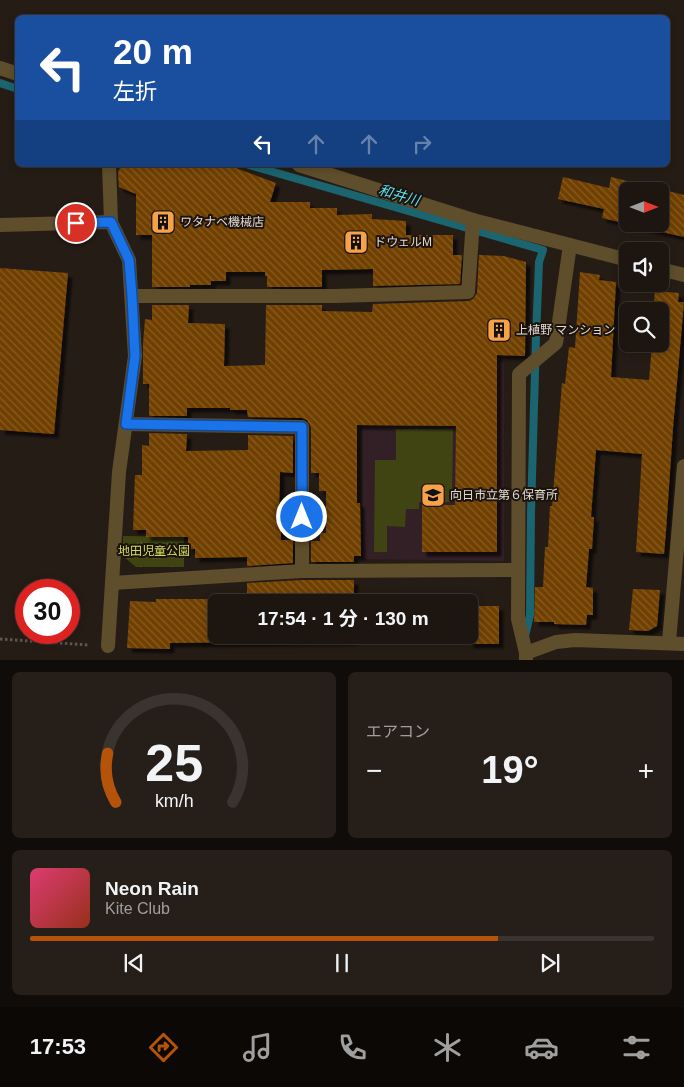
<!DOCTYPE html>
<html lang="ja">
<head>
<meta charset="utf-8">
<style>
  body { margin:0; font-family:Arial,"Noto Sans JP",sans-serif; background:#251e19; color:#f1f3f6; height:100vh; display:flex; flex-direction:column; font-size:19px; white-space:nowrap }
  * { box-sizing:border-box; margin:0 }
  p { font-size:16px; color:#a09f9f }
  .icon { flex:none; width:28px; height:28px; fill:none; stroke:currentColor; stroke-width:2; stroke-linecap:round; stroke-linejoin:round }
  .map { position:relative; height:660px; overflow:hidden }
  .details { display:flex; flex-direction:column; gap:12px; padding:12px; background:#0f0c09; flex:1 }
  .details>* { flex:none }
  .hud { position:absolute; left:15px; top:15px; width:655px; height:152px; border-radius:8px; box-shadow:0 2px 8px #0003,0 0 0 1px #3a3430; background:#1a4fa0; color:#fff; overflow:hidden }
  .needle { width:32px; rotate:90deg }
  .buttons { position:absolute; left:619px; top:182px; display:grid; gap:10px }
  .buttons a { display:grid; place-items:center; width:50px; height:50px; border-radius:8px; background:#1c1510; box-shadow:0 2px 8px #0003,0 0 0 1px #3a3430; font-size:25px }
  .speed { position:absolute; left:15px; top:579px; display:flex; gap:10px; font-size:25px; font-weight:700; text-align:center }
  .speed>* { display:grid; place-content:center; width:65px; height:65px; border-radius:50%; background:#1c1510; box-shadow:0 2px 8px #0003,0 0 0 1px #3a3430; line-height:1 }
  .speed .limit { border:8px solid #d22; background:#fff; color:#111 }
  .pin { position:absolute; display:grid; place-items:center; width:42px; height:42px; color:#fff; margin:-21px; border:2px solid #fff; border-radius:50%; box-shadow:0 1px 5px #0007 }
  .me { position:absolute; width:55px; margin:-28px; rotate:0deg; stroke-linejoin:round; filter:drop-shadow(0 0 4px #0008) }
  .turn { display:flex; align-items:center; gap:18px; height:105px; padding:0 15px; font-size:22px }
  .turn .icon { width:65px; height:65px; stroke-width:2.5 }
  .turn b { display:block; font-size:35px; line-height:42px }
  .lanes { display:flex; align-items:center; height:48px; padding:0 15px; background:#0003; justify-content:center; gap:25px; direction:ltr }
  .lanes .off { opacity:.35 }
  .big { font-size:38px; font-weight:700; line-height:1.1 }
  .details .card { flex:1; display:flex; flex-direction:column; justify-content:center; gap:8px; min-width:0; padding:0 18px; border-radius:8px; background:#251e19 }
  .details .dial { align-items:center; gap:0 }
  .dial svg { height:130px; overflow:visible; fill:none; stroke:#3a3430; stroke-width:7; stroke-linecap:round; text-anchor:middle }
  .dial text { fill:#f1f3f6; stroke:none }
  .song { display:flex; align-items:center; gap:15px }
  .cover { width:60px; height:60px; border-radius:8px; background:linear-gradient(135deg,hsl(340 70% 55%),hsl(10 70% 35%)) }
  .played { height:5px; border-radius:2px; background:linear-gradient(90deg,#b45309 75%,#3a3430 75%) }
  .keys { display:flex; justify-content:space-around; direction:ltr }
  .heat { display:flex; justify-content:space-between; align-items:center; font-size:28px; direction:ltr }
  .details .tiles { flex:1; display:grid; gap:12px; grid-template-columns:1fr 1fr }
  .card:last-child { grid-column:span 2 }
  .trip { position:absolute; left:208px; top:594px; width:270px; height:50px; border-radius:8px; background:#1c1510; box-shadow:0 2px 8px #0003,0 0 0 1px #3a3430; font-weight:700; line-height:50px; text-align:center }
  .tab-bar { display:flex; height:80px; justify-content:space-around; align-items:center; background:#0b0806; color:#a09f9f }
  .tab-bar .icon { width:35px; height:35px }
  .tab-bar .current { color:#b45309 }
  .tab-bar b { font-size:22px; color:#f1f3f6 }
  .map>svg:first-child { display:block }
  .education { fill:#322026 }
  .park { fill:url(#park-tufts) }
  .pitch { fill:#404412 }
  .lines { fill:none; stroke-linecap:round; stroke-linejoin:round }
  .stream { stroke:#1a656f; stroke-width:8 }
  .building { fill:url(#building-back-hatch); fill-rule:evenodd; filter:url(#shadow) }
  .path { stroke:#605751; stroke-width:3; stroke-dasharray:2.5 2.5; stroke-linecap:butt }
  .minor { stroke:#5e4e2c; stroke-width:14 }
  .route-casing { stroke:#114b97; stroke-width:12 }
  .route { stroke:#1a73e8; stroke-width:9 }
  .labels { text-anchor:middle; stroke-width:4; stroke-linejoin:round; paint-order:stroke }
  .poi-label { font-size:12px; fill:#e0d9d4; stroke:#1d130d; text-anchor:start }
  .park-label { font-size:12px; fill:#cfdb5e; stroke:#1d130d }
  .water-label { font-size:14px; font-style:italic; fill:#59e1f5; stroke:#1d130d }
</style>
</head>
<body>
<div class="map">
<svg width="684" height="660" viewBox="0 0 684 660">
  <defs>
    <pattern id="park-tufts" width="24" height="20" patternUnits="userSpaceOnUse" patternTransform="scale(1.25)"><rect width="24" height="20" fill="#404412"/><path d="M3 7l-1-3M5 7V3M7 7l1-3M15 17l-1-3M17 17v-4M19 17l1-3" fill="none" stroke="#5b5e34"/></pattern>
    <pattern id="building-back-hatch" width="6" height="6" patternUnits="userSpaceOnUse" patternTransform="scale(1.25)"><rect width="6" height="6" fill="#714100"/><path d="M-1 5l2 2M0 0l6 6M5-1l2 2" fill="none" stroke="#855c24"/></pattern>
    <filter id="shadow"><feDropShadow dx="4.5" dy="4.5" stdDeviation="1" flood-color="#0009"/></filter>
  </defs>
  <rect width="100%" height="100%" fill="#261c16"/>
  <path class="education" d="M362,361L504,363V561L363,559Z"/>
  <path class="park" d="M123,536L184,537V567H136L123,556Z"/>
  <path class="pitch" d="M396,429H453L452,502H419V509H406L405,527L387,526V552H374L375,460H396Z"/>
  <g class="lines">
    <g class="stream">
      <path d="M0,83L18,89"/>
      <path d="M249,165L543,250L539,262L536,337L531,512L530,615L525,636"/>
    </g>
  </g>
  <g class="building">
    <path d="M121,165H228L276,183L270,202H310V208H337V215L372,214V219L406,221V235H453V255H462L460,284L373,286V269L322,270V287H267V276H265V272H226V281H211V285H190V287H152V235H136V194L119,187L118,173Z"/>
    <path d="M563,177L609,188L611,177L684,195V237L602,218L604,209L558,199ZM628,191H660V224H628Z"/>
    <path d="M479,255L504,256L526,262L525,356L497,355V552H422V505H455L456,426L357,425V503H360L361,556H354V562H311V541H320V533H326V491H319V473H311V427L307,420L302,418L248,417L247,410H230V408H187V416H149V384H143V344L145,319L152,320V305H189L188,323L225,324L224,366L265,365L266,305H322V311L372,312L373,304L469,301L473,299L477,293Z"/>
    <path d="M0,268L68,273L54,434L0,430Z"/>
    <path d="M580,272L600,275L599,280L616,282L611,377L649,380L652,344H660V311H653L655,291L679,293L678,302H684L673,428L666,531L664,554L636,552L642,454L596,450L591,517H594L592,549H589L586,587L593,588V615H587L586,625L554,624V622H534L535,587H543L545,547H548L550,506H552L562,383L565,384L569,347L575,348Z"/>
    <path d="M149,433L187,434L186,451L248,450V435L293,436V473L280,472L279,515H281V540H293V563L247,566V557L195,558V549H188V537H146V530H133L135,475H142V445L149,446Z"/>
    <path d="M302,580H354V602H216V635H354V641L170,643V649L127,648L130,601L156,602V599H247V583Z"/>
    <path d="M633,589L660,590L657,626L648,631L629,630Z"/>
    <rect x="469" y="606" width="30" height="38"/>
  </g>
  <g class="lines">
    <path class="path" d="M0,639L89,645"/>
    <g class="minor">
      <path d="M0,68L18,74"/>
      <path d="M299,165L473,220L628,260"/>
      <path d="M0,225L111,222"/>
      <path d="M660,269L684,275"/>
      <path d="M132,296H336L468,292L473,220"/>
      <path d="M126,424L302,427V571"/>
      <path d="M112,583L302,571L518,570"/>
      <path d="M669,642L684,466"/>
      <path d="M108,646L119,472L135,356L129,260L111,222L109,165"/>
      <path d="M526,653L518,619L519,374L556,343L570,245"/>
      <path d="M526,660V653L556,642L575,640L684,644"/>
    </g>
  </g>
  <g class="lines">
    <g class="route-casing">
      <path id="route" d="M76,223L111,222L129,260L132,296L135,356L126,424L302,427V517"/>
    </g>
    <use href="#route" class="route"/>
  </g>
  <defs>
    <g id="building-square" transform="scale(1.25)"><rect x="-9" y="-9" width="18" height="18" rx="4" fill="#f7a248" stroke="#1d130d"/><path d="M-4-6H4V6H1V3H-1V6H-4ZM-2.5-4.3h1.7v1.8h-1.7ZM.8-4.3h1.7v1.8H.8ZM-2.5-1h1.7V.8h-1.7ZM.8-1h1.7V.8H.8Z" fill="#111"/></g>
    <g id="school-square" transform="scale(1.25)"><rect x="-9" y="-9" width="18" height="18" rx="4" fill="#f7a248" stroke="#1d130d"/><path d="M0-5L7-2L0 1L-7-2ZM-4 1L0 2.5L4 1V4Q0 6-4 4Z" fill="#111"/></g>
  </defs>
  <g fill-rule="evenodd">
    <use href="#building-square" x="163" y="222"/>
    <use href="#building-square" x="356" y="242"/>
    <use href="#building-square" x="499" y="330"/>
    <use href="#school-square" x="433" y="495"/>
  </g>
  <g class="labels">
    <g class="poi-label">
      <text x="180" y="226">ワタナベ機械店</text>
      <text x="374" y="246">ドウェルM</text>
      <text x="516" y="334">上植野 マンション</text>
      <text x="450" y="499">向日市立第６保育所</text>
    </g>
    <g class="park-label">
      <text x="154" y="555">地田児童公園</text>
    </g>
    <g class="water-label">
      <text transform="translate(399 195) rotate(16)" y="5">和井川</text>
    </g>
  </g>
</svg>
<div class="buttons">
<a><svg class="needle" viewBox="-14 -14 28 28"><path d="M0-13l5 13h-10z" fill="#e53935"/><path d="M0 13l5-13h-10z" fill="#a09f9f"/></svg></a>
<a><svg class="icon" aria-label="sound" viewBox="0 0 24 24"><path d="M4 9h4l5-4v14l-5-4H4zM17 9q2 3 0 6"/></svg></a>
<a><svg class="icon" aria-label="search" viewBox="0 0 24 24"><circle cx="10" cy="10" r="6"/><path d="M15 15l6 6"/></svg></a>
</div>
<div class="speed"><div class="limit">30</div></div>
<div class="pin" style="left:76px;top:223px;background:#d93025"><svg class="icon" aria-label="arrive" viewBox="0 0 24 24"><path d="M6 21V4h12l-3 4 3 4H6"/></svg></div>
<svg class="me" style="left:302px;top:517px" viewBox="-20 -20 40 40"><circle r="17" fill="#1a73e8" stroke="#fff" stroke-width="3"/><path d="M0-11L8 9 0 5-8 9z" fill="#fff"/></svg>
<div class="trip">17:54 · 1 分 · 130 m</div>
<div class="hud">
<div class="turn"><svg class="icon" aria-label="left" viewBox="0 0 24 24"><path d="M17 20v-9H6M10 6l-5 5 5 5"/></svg><div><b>20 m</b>左折</div></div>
<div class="lanes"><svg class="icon" aria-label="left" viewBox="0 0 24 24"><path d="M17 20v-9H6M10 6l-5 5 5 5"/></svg><svg class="icon off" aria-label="ahead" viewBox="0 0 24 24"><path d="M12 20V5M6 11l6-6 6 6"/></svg><svg class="icon off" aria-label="ahead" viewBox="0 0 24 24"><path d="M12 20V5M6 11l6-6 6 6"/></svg><svg class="icon off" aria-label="right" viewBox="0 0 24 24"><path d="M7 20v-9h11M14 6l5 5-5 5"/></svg></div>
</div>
</div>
<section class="details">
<div class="tiles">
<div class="card dial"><svg viewBox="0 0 100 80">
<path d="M14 69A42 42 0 1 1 86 69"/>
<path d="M14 69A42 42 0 0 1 9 39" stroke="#b45309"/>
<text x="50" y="56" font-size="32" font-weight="700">25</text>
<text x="50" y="72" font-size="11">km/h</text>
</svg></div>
<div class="card"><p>エアコン</p>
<div class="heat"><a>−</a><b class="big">19°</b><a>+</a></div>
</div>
<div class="card">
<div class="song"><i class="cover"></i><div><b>Neon Rain</b><p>Kite Club</p></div></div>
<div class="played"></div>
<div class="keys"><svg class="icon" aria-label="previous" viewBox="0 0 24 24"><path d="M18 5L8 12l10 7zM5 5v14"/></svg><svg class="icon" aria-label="pause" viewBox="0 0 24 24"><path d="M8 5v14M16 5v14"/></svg><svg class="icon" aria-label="next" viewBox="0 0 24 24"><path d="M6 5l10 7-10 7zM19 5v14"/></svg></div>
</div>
</div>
</section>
<nav class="tab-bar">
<b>17:53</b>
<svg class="icon current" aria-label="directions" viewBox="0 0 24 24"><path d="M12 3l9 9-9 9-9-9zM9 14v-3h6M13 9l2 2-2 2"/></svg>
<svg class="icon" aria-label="music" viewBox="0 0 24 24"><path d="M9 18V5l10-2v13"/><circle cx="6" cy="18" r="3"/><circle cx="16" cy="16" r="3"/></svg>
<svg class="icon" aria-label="phone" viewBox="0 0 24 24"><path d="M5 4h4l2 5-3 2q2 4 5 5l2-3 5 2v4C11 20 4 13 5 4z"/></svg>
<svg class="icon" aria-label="climate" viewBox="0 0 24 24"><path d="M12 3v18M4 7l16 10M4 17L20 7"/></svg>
<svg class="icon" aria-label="car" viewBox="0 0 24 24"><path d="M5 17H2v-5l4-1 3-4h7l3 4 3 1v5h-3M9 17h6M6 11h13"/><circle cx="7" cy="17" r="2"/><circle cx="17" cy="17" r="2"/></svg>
<svg class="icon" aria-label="filters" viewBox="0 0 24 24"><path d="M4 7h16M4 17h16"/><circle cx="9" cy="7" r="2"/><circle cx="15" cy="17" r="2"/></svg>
</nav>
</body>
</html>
